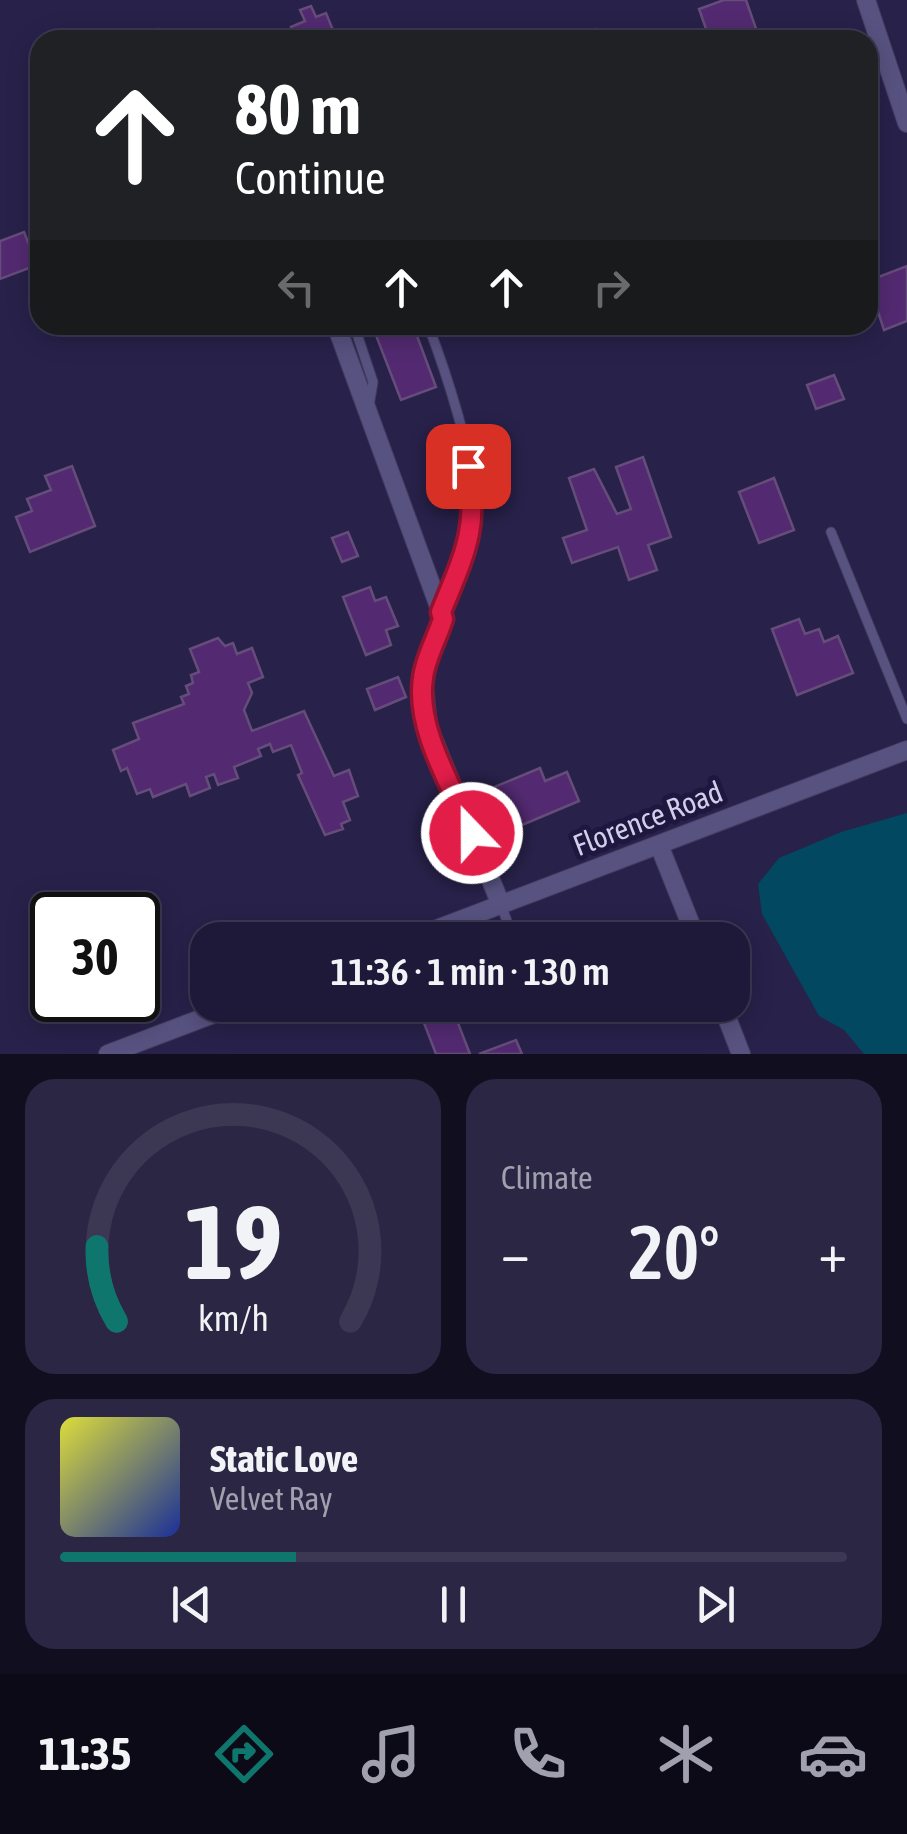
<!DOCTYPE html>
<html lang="en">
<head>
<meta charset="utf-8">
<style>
  body { margin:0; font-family:"Asap Condensed",sans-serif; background:#2b2643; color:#f1f3f6; height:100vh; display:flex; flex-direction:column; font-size:38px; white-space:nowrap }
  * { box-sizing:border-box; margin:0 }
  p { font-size:32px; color:#a1a0ae }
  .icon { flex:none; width:55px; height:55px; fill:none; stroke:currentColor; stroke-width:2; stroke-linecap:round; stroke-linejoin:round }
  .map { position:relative; height:1054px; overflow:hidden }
  .side { display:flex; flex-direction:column; gap:25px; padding:25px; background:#100e1f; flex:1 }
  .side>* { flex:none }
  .top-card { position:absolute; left:30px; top:30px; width:848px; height:305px; border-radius:30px; box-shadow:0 5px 25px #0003,0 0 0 2px #3c3853; background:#202124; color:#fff; overflow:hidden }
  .speed { position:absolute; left:30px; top:892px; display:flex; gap:20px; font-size:50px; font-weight:700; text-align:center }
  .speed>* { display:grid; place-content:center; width:130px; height:130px; border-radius:50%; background:#1e1938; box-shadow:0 5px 25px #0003,0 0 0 2px #3c3853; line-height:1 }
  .speed .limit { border:5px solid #111; border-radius:15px; background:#fff; color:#111 }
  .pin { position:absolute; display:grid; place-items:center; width:85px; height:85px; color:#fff; margin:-42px; border-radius:20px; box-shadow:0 5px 15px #0006 }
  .me { position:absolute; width:110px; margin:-55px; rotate:338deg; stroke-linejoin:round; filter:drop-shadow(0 0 8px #0008) }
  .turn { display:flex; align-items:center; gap:35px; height:210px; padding:0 40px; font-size:45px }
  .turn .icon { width:130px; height:130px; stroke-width:2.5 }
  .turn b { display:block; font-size:70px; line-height:85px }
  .lanes { display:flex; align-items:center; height:95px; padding:0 40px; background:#0003; justify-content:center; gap:50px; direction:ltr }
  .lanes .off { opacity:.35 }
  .big { font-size:75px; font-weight:600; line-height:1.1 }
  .side .widget { flex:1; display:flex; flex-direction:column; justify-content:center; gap:15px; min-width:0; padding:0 35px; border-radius:30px; background:#2b2643 }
  .side .dial { align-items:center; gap:0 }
  .dial svg { height:260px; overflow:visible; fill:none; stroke:#3c3853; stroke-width:7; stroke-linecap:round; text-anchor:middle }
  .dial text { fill:#f1f3f6; stroke:none }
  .song { display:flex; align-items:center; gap:30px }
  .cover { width:120px; height:120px; border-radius:15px; background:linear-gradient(135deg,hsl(60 70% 55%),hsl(230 70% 35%)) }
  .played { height:10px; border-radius:5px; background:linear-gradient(90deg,#0f766e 30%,#3c3853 30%) }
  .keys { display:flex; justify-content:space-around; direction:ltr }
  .heat { display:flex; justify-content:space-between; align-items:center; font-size:55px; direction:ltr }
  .side .tiles { flex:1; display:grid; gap:25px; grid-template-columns:1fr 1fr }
  .widget:last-child { grid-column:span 2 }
  .trip { position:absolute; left:190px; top:922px; width:560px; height:100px; border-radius:30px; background:#1e1938; box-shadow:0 5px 25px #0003,0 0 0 2px #3c3853; font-weight:600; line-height:100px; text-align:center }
  .tab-bar { display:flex; height:160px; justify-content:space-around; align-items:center; background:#0c0a16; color:#a1a0ae }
  .tab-bar .icon { width:70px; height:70px }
  .tab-bar .active { color:#0f766e }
  .tab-bar b { font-size:45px; color:#f1f3f6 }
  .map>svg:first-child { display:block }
  .water { fill:#024860 }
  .building { fill:#532a71; stroke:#654d79; stroke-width:2.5 }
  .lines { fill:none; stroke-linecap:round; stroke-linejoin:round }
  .service-casing { stroke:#443c60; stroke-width:11 }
  .minor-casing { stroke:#443c60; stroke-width:20 }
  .service { stroke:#585281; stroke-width:9 }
  .minor { stroke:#585281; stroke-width:18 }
  .route-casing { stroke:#92132f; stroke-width:25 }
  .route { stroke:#e11d48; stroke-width:18 }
  .labels { text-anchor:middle; stroke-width:10; stroke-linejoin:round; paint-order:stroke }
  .street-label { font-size:30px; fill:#d1d0eb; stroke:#1f173f }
</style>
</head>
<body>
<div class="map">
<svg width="907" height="1054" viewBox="0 0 907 1054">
  <rect width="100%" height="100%" fill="#28214a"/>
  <path class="water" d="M907,813V1054H864L844,1030L819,1016L762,914L758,884L779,858L841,832Z"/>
  <g class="building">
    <path d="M724,0H746L760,40H710L699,9Z"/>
    <path d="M311,6L316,17L326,13L337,40H296L291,27L305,21L300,10Z"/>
    <path d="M158,29L162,40H134L133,38Z"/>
    <path d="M596,29L600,40H567Z"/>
    <path d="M24,232L37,265L0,279V241Z"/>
    <path d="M907,266V321L884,330L868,281Z"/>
    <path d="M372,325H413L436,387L401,400Z"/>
    <path d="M834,375L844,399L816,409L807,385Z"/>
    <path d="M643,457L671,537L648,545L657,570L629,580L618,547L572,563L563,538L587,530L569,478L594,469L617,514L631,509L616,467Z"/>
    <path d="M72,466L95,526L30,552L16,517L32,511L27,499L51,490L45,476Z"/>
    <path d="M774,478L794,530L759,543L739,492Z"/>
    <path d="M348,532L358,556L342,562L332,538Z"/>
    <path d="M370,587L375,601L386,597L398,626L386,630L391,645L366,655L343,597Z"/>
    <path d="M799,619L805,634L819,629L824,642L838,636L853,673L797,695L772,629Z"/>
    <path d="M218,638L225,646L233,643L237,654L252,648L263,677L248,683L252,693L244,710L252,731L304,711L334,776L349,770L358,796L343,802L350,820L341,824L343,829L325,835L298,775L302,773L291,745L273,752L270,744L258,749L261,756L234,767L238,778L218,785L214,774L206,777L210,788L190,796L186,784L153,797L150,789L137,794L127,768L121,771L113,750L139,739L133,723L184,704L181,697L189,694L186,686L193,683L191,675L199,672L190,649Z"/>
    <path d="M398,677L406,697L375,710L367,689Z"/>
    <path d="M540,768L545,781L567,772L579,801L510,830L492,788Z"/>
    <path d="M417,1005H451L470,1054H436Z"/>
    <path d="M516,1040L522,1054H479Z"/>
  </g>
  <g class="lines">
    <g class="service-casing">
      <g id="service">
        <path d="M354,325L373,382L369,406"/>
        <path d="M428,325C445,369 475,460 475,506C474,542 455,577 442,609"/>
        <path d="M831,532L907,719"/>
        <path d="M501,905L514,940"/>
        <path d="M609,1005H624"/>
      </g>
    </g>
    <g class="minor-casing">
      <g id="minor">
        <path d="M866,0L907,123"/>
        <path d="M336,325L441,612L443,619L423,676L428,726L501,905"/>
        <path d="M659,845L697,940"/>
        <path d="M408,940L907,750"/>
        <path d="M722,1005L741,1054"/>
        <path d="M108,1054L237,1005"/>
      </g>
    </g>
    <use href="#service" class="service"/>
    <use href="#minor" class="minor"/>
  </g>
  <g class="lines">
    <g class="route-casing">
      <path id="route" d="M468,466C479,529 464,555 441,612L443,619C437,638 425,659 423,678C415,729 453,788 472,833"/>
    </g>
    <use href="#route" class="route"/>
  </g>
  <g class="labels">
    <g class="street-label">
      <text transform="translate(648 819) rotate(-21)" y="10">Florence Road</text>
    </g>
  </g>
</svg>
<div class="speed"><div class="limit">30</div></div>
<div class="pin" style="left:468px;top:466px;background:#d93025"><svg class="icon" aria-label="arrive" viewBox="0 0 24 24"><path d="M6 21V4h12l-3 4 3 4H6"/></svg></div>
<svg class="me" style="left:472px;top:833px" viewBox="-20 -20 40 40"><circle r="17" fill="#e11d48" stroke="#fff" stroke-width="3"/><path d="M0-11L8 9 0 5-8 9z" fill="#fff"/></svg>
<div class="trip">11:36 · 1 min · 130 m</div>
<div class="top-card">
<div class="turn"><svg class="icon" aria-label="ahead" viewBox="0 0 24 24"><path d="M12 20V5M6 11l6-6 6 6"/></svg><div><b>80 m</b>Continue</div></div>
<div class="lanes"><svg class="icon off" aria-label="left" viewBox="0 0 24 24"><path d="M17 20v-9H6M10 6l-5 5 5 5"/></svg><svg class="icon" aria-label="ahead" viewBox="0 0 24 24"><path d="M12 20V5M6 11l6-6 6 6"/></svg><svg class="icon" aria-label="ahead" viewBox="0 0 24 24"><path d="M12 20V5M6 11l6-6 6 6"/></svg><svg class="icon off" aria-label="right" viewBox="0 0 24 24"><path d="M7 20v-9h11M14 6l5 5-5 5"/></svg></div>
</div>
</div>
<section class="side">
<div class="tiles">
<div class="widget dial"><svg viewBox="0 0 100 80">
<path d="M14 69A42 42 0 1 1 86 69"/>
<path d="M14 69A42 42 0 0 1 8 46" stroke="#0f766e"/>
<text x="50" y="56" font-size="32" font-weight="700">19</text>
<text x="50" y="72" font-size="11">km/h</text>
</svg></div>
<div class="widget"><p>Climate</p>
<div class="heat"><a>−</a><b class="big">20°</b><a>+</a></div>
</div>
<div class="widget">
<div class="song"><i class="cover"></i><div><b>Static Love</b><p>Velvet Ray</p></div></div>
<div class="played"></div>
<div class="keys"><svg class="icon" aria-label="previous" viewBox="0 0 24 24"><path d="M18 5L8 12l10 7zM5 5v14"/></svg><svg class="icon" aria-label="pause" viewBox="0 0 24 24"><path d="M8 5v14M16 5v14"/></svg><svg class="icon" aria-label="next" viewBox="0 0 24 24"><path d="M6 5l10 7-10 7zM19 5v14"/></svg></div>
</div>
</div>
</section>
<nav class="tab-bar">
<b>11:35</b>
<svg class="icon active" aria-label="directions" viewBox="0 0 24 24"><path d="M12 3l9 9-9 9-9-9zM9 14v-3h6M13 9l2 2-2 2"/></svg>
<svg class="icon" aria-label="music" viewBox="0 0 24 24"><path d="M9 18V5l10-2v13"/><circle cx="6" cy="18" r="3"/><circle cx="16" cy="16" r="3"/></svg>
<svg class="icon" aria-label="phone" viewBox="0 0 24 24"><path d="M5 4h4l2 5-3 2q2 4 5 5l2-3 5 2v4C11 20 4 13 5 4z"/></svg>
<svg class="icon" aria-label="climate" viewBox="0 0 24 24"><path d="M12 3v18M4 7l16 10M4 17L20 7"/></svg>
<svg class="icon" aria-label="car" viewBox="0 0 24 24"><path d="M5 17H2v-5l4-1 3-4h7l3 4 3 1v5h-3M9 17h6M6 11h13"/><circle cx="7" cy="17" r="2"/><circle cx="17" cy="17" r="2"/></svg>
</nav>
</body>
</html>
